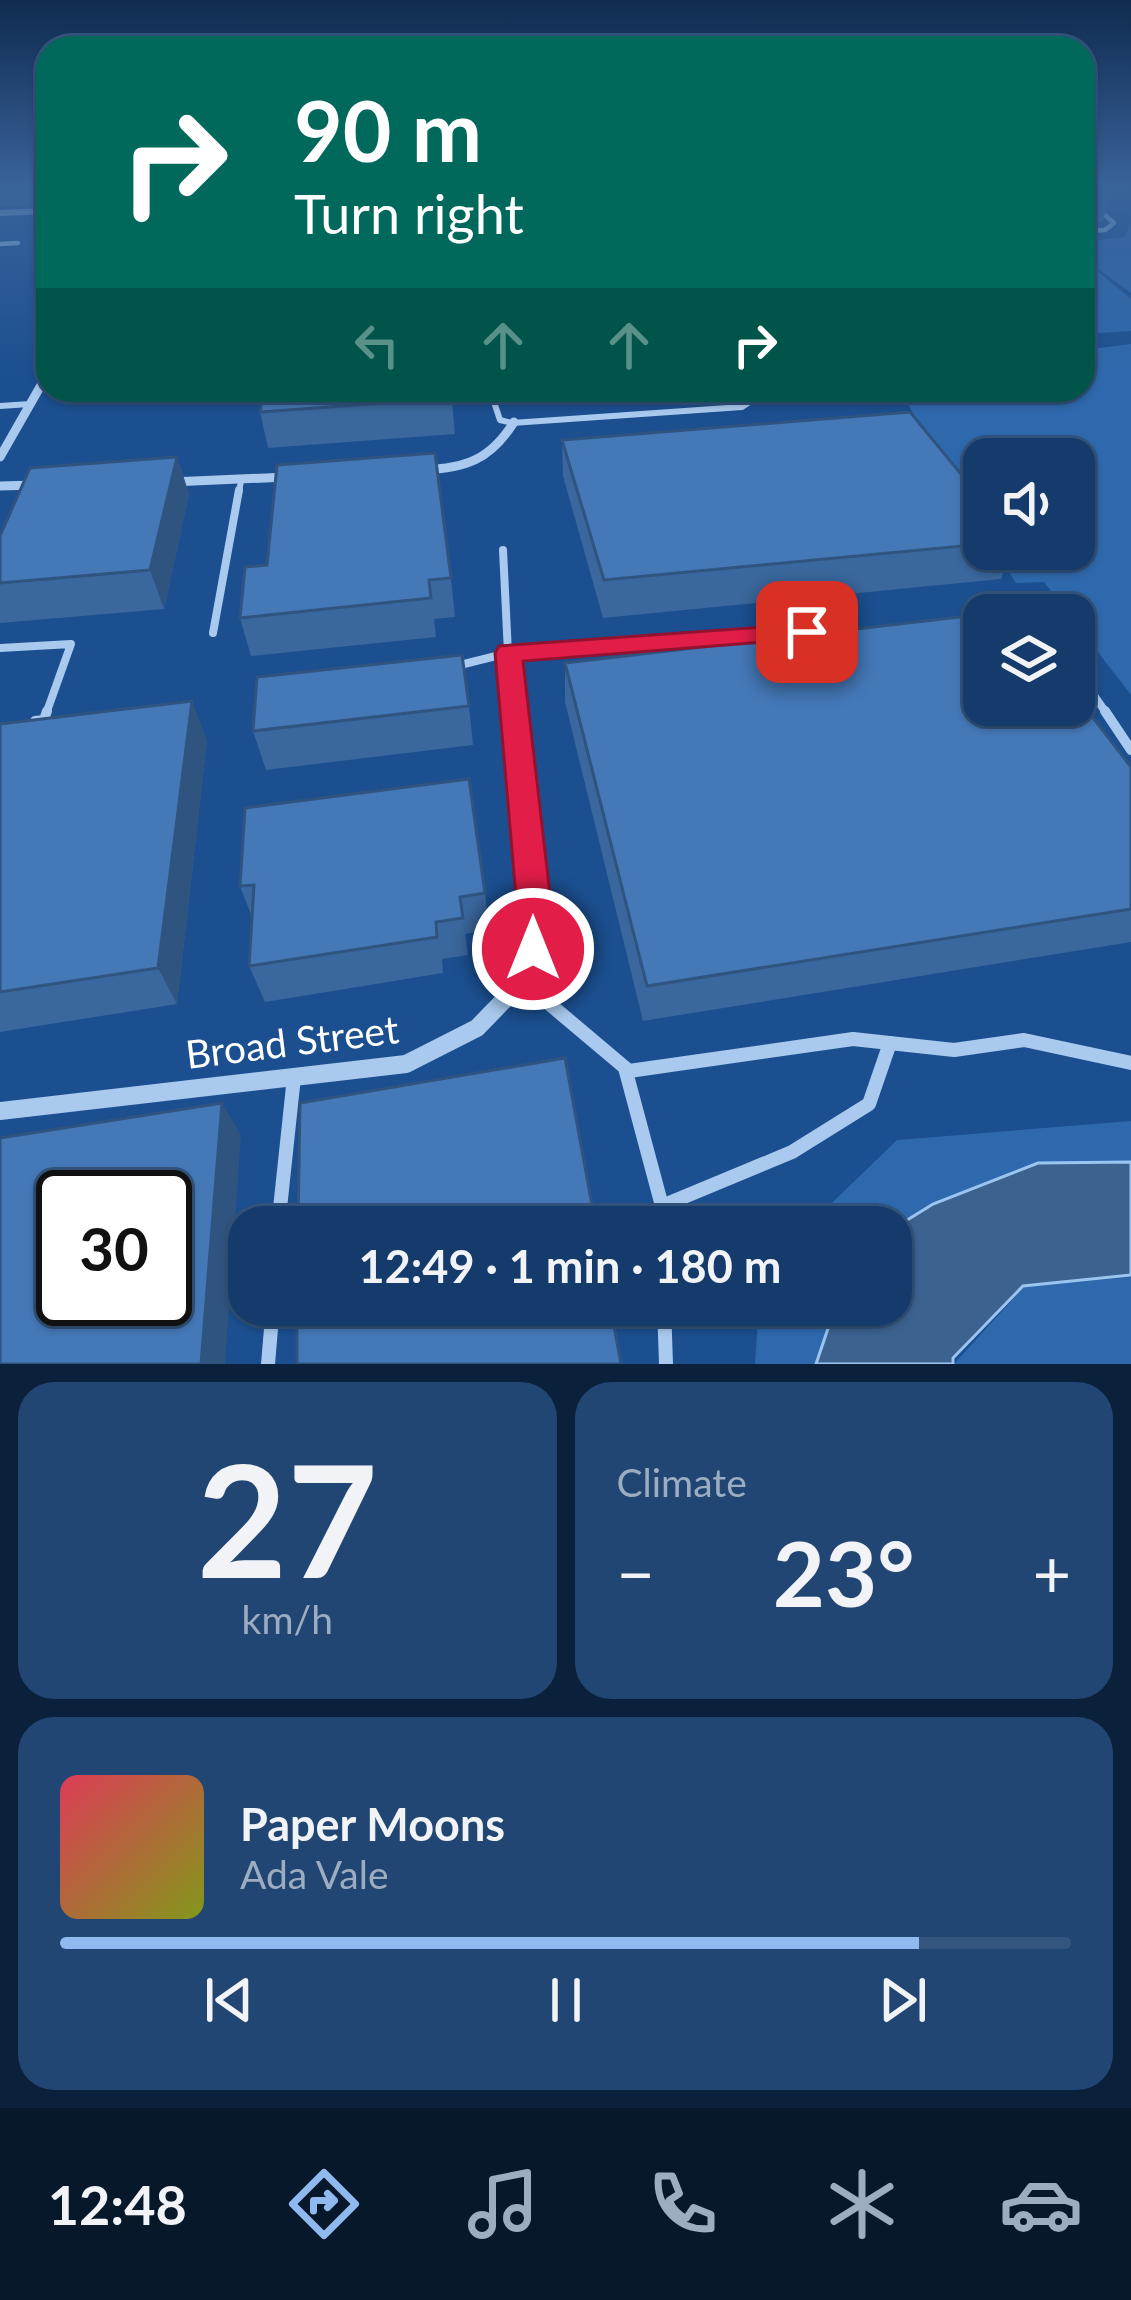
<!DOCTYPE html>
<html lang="en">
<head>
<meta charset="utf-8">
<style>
  body { margin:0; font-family:Lato,sans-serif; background:#214673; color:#f1f3f6; height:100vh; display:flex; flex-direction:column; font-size:45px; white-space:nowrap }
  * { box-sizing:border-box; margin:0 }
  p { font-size:39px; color:#9dadc1 }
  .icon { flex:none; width:66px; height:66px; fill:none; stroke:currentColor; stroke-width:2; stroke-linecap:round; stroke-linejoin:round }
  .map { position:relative; height:1364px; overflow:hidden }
  .side { display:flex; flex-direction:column; gap:18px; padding:18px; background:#0b203b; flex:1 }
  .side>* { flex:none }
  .guide { position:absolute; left:36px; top:36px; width:1059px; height:366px; border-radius:36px; box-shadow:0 3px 9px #0004,0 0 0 3px #33557e; background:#00695c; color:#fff; overflow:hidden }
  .controls { position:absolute; left:963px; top:438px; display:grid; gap:24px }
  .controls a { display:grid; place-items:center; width:132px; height:132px; border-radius:24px; background:#143b6b; box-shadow:0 3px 9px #0004,0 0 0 3px #33557e; font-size:60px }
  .speed { position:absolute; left:36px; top:1170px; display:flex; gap:24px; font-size:60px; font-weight:700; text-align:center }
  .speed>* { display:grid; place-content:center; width:156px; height:156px; border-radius:50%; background:#143b6b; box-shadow:0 3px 9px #0004,0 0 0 3px #33557e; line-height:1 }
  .speed .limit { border:6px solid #111; border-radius:18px; background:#fff; color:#111 }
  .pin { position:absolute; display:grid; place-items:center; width:102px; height:102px; color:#fff; margin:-51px; border-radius:24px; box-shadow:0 6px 18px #0006 }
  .me { position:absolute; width:132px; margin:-66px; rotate:0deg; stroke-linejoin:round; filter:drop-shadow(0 0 9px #0008) }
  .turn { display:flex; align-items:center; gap:42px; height:252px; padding:0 60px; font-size:54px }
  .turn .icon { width:156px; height:156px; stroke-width:2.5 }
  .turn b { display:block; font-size:84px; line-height:102px }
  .lanes { display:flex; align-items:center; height:114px; padding:0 60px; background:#0003; justify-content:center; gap:60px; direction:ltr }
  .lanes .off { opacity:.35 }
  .big { font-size:90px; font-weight:700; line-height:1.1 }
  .side .card { flex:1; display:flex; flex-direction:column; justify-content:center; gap:18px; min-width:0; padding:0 42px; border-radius:36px; background:#214673 }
  .side .dial { align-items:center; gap:0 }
  .dial b { font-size:156px; line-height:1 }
  .song { display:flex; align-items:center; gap:36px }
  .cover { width:144px; height:144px; border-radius:18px; background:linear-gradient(135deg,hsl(350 70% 55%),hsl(70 70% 35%)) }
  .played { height:12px; border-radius:6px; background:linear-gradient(90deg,#90b9f0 85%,#33557e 85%) }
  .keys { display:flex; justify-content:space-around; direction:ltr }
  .heat { display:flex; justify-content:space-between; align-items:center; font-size:66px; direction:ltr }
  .side .tiles { flex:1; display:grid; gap:18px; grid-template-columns:1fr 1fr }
  .card:last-child { grid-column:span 2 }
  .trip { position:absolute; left:228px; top:1206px; width:684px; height:120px; border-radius:36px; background:#143b6b; box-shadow:0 3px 9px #0004,0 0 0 3px #33557e; font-weight:700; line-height:120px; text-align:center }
  .menu { display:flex; height:192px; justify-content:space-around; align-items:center; background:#08182b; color:#9dadc1 }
  .menu .icon { width:84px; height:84px }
  .menu .selected { color:#90b9f0 }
  .menu b { font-size:54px; color:#f1f3f6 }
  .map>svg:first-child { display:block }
  .green { fill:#2e69ad }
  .water { fill:#3c6290; stroke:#9cc4f0; stroke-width:3 }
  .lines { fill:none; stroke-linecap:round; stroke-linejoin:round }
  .lane-far4 { stroke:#a9c9ee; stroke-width:4.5 }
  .lane-far3 { stroke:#a9c9ee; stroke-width:6 }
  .lane-far2 { stroke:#a9c9ee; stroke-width:8 }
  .lane-far1 { stroke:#a9c9ee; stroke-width:10 }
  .lane { stroke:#a9c9ee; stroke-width:14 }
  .street-far4 { stroke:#a9c9ee; stroke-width:6 }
  .street-far3 { stroke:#a9c9ee; stroke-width:9 }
  .street-far2 { stroke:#a9c9ee; stroke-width:10 }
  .street-far1 { stroke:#a9c9ee; stroke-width:14 }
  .street { stroke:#a9c9ee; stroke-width:18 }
  .wall { fill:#3a679d }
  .shaded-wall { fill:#305480 }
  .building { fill:#4478b7; stroke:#305480; stroke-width:3; fill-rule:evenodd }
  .route { fill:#e11d48; stroke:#92132f; stroke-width:3 }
  .labels { text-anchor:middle; stroke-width:12; stroke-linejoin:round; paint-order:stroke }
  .near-street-label { font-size:39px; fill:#fff; stroke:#1b4f8f }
</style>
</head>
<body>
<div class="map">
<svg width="1131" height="1364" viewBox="0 0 1131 1364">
  <rect width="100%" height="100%" fill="#1b4f8f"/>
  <g class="green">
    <path d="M1131,223V293L1085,260L1131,299V331L1083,334V242L1124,237Z"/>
    <path d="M1131,344V695L1044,582L1016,583L995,549H1074V459H984V530L899,390H1083V350Z"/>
    <path d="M1131,1121V1162L1038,1163L933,1204L891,1230L807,1227L897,1140Z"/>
    <path d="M1131,1277V1364H954L1024,1287Z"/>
    <path d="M759,1305H836L816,1364H755Z"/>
  </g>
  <path class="water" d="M1131,1162V1275L1023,1286L953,1358V1364H816L836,1305H891V1230L933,1204L1038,1163Z"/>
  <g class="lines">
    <g class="lane-far4">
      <path d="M1083,196L1114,223L1105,230L1083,231"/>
      <path d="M0,244L18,243"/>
    </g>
    <g class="lane-far3">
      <path d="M614,390L499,396L495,405L500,420L512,423L742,407L766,391"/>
      <path d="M0,406L30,404"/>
      <path d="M239,493L241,480"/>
    </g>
    <g class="lane-far2">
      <path d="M503,550L508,653"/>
      <path d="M213,633L239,490"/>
      <path d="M0,648L71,644L46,714"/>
      <path d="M452,667L508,653L853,630"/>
      <path d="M1074,667L1107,714"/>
    </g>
    <g class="lane-far1">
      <path d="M1105,711L1131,750"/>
      <path d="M35,721L44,720L47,711"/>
      <path d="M521,980L544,999"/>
    </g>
    <g class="lane">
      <path d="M540,996L629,1071L853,1039L954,1050L1024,1040L1131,1063"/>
      <path d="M625,1068L662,1206"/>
      <path d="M278,1227L294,1077"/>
      <path d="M662,1227V1206L792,1152L869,1104L890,1043"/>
      <path d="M664,1305L666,1364"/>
      <path d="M268,1364L273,1305"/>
    </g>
    <path class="street-far4" d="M0,213L48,211"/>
    <g class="street-far3">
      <path d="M0,457L48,373"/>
      <path d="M423,470C466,468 490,460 514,422"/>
      <path d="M171,482L288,477"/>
      <path d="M0,486L37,485"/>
    </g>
    <path class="street-far2" d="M508,653L514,714"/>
    <path class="street-far1" d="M506,999C556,931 522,793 514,711"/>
    <path class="street" d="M0,1111L406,1064L477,1028L508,996"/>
  </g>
  <g class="wall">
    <path d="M0,187H48V204L0,206Z"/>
    <path d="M1083,187L1113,193L1102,222L1083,223Z"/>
    <path d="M451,390L455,434L268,448L260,412Z"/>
    <path d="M562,440L984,502V549H1012L1001,579L603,618L563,476Z"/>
    <path d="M177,457L189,494L164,609L0,623V536Z"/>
    <path d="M245,567L451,578L455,617L434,619L436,637L251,656L240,618Z"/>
    <path d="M565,663L1131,767V942L643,1021L565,702Z"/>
    <path d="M469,706L473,745L266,770L253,731Z"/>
    <path d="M0,724L207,740L177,1004L0,1032Z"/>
    <path d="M245,808L485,893L489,930L465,934L468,955L442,959L443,973L265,1002L249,966L252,917L240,886Z"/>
  </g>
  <g class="shaded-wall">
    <path d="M177,457L189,494L164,609L150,570Z"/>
    <path d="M192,701L207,740L177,1004L158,968Z"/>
    <path d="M222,1103L241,1135L225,1364H201Z"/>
  </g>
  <g class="building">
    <path d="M1083,187H1102L1113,193L1083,195Z"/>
    <path d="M263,390H451L452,398L260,412Z"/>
    <path d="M910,412L984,502V544L604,580L562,440Z"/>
    <path d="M435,453L451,578L429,580L431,598L240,618L245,567L267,565L277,465Z"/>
    <path d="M177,457L150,570L0,583V536L30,468Z"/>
    <path d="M1011,611L1014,615H984V705H1074V693L1131,767V909L647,986L565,663Z"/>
    <path d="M462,655L469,706L253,731L257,677Z"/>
    <path d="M192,701L158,968L0,992V724Z"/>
    <path d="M469,779L485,893L460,897L463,918L436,922L437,937L249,966L254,885L240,886L245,808Z"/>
    <path d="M565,1058L596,1227H298L300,1103Z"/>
    <path d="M222,1103L201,1364H0V1138ZM63,1197H165V1299H63Z"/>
    <path d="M297,1305H610L621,1364H297Z"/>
  </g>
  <linearGradient id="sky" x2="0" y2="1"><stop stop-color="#0f2b4f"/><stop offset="0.49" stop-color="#39639b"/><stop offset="1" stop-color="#39639b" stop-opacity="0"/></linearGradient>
  <rect width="1131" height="378" fill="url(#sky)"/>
  <path class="route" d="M807,624L820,632L816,638L523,661L553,920L545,960L533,964L520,960L515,949L518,920L495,653L499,646Z"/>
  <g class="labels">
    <g class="near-street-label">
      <text transform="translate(292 1042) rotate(-7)" y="14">Broad Street</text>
    </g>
  </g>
</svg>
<div class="controls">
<a><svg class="icon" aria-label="sound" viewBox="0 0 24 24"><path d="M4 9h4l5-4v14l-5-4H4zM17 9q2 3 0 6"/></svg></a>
<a><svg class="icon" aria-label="layers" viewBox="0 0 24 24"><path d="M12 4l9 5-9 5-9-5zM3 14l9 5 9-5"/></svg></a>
</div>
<div class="speed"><div class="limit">30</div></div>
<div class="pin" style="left:807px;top:632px;background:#d93025"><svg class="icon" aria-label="arrive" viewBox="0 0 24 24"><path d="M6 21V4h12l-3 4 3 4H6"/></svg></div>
<svg class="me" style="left:533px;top:949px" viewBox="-20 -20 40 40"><circle r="17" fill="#e11d48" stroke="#fff" stroke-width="3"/><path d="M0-11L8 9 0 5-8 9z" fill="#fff"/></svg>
<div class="trip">12:49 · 1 min · 180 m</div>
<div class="guide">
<div class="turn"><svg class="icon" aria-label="right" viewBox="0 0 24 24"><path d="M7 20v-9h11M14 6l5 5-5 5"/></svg><div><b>90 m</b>Turn right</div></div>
<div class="lanes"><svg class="icon off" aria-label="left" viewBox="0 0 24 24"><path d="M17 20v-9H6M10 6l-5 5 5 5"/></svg><svg class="icon off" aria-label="ahead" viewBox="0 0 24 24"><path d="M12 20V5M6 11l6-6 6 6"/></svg><svg class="icon off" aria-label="ahead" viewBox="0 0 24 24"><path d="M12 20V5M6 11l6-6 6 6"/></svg><svg class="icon" aria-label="right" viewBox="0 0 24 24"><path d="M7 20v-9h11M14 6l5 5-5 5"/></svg></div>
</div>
</div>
<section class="side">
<div class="tiles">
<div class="card dial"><b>27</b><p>km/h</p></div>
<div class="card"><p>Climate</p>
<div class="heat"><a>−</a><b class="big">23°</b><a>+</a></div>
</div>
<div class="card">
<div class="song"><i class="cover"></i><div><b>Paper Moons</b><p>Ada Vale</p></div></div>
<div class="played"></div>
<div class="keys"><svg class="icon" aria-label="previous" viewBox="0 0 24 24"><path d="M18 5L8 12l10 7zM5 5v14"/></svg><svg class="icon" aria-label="pause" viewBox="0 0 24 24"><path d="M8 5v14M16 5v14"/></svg><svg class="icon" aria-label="next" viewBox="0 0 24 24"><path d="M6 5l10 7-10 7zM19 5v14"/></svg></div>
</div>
</div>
</section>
<nav class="menu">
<b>12:48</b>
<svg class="icon selected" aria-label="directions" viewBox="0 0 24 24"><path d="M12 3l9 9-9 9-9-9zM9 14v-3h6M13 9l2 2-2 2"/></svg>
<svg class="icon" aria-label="music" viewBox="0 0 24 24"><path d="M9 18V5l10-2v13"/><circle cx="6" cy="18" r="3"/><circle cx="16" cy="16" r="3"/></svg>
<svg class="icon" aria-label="phone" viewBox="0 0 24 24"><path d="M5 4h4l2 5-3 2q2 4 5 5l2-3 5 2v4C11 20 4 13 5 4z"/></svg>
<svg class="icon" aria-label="climate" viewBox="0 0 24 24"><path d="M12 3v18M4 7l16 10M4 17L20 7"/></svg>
<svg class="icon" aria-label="car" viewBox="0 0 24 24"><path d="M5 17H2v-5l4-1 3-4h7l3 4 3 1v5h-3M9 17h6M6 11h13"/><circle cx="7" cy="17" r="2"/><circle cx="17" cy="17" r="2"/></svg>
</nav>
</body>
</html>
